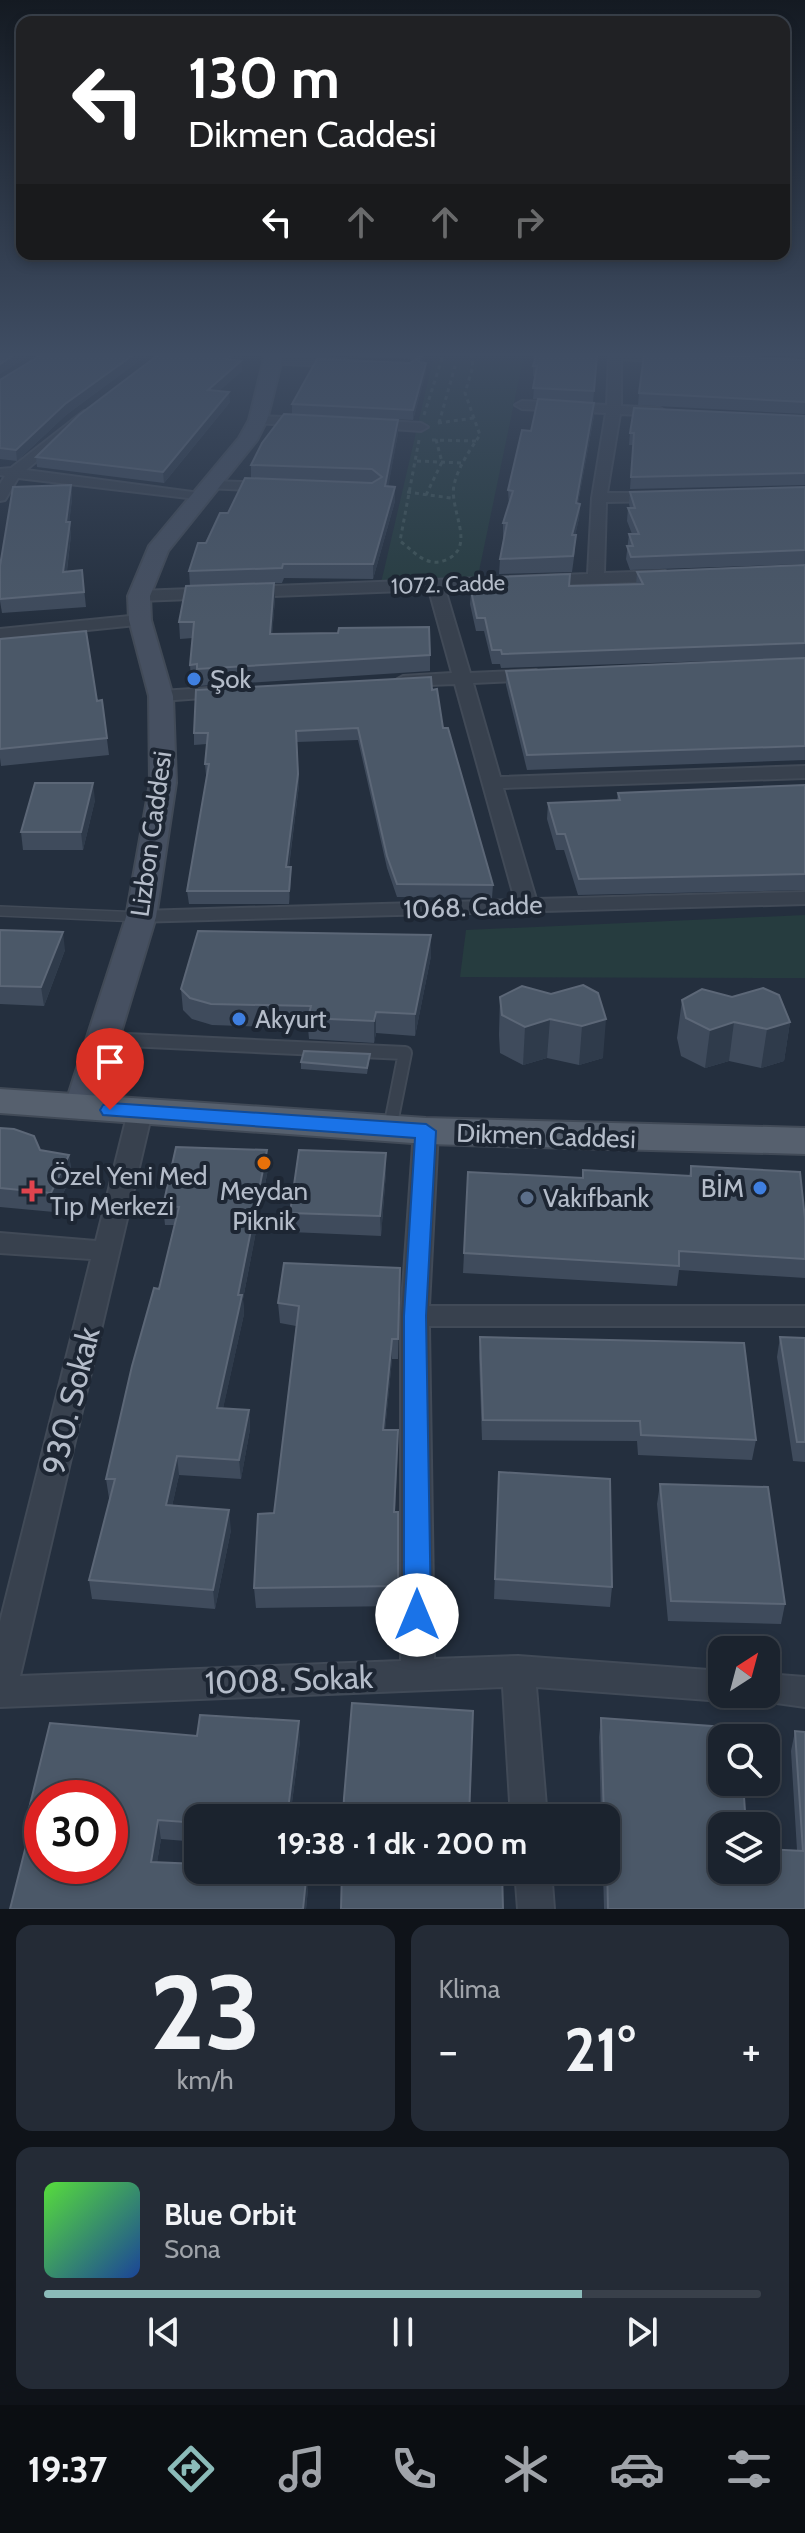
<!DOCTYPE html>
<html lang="tr">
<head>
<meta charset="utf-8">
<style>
  body { margin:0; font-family:Cabin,sans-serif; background:#242b36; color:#f1f3f6; height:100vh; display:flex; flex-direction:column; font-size:30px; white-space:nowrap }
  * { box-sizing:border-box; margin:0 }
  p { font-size:26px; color:#a0a4aa }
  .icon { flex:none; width:44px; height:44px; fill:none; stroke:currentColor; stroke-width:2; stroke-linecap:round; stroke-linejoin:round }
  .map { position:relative; height:1909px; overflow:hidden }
  .side { display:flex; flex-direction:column; gap:16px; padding:16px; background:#0f1319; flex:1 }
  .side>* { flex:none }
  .banner { position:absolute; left:16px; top:16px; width:774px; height:244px; border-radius:16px; box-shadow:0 4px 12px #0003,0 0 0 2px #39404a; background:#202124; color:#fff; overflow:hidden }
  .needle { width:52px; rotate:36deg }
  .fabs { position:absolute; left:708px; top:1636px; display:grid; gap:16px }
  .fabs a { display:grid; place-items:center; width:72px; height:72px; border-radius:16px; background:#1b232e; box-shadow:0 4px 12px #0003,0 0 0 2px #39404a; font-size:40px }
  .speed { position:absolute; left:24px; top:1780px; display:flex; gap:16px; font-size:40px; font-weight:700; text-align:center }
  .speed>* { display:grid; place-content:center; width:104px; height:104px; border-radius:50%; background:#1b232e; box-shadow:0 4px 12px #0003,0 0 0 2px #39404a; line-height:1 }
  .speed .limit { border:12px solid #d22; background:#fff; color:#111 }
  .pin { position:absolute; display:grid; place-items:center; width:68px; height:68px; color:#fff; margin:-82px -34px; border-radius:50% 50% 50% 0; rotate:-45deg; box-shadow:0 0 8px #0007 }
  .pin .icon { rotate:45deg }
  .me { position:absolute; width:88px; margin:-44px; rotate:0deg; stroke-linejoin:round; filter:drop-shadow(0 0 6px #0008) }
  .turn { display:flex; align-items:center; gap:28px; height:168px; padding:0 40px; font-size:36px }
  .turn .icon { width:104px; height:104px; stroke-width:2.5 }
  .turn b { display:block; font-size:56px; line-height:68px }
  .lanes { display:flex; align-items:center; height:76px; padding:0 40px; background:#0003; justify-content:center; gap:40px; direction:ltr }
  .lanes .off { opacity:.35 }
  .big { font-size:60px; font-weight:700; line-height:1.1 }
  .side .tile { flex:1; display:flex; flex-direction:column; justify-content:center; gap:12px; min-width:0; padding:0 28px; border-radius:16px; background:#242b36 }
  .side .dial { align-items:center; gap:0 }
  .dial b { font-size:104px; line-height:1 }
  .song { display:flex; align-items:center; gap:24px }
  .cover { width:96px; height:96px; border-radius:12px; background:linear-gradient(135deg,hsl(110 70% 55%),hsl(220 70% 35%)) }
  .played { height:8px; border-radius:4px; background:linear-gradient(90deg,#8bbbb9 75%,#39404a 75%) }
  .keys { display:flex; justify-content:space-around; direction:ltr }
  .heat { display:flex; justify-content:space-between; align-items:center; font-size:44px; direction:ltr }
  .side .tiles { flex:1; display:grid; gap:16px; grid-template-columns:1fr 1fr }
  .tile:last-child { grid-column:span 2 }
  .trip { position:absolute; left:184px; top:1804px; width:436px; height:80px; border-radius:16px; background:#1b232e; box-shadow:0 4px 12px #0003,0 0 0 2px #39404a; font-weight:700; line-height:80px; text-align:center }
  .menu { display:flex; height:128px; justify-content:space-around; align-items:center; background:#0b0e12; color:#a0a4aa }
  .menu .icon { width:56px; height:56px }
  .menu .active { color:#8bbbb9 }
  .menu b { font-size:36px; color:#f1f3f6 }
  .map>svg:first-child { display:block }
  .green { fill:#263c3f }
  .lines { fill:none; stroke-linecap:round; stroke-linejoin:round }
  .lane-far1-casing { stroke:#414a57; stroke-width:12 }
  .lane-casing { stroke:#414a57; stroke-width:16 }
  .street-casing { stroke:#414a57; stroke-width:4 }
  .secondary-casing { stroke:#414a57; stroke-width:4 }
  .primary-casing { stroke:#414a57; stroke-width:4 }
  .path { stroke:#3f5557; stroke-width:3; stroke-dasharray:4 4; stroke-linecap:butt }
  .lane-far1 { stroke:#38414e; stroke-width:9 }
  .lane { stroke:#38414e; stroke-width:12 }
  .street { fill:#38414e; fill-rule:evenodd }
  .secondary { fill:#465061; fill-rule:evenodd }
  .primary { fill:#56606e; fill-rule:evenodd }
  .wall { fill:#3f4b5c }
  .shaded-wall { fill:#2f3b4b }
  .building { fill:#4b5868; stroke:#5c6777; stroke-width:2; fill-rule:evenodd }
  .route { fill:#1a73e8; stroke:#114b97; stroke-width:2 }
  .shop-dot { fill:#3f7fe0; stroke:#1d2633; stroke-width:3 }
  .food-dot { fill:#e8710a; stroke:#1d2633; stroke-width:3 }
  .health-dot { fill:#e0444e; stroke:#1d2633; stroke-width:3 }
  .service-dot { fill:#5c6f8a; stroke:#1d2633; stroke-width:3 }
  .labels { text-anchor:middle; stroke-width:8; stroke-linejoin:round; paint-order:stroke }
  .far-street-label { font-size:22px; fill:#b4bcc9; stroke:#1d2633 }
  .poi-label { font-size:26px; fill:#b4bcc9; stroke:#1d2633; text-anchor:start }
  .street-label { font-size:26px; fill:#b4bcc9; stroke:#1d2633 }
  .near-street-label { font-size:32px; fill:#b4bcc9; stroke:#1d2633 }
</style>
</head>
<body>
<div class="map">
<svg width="805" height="1909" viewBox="0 0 805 1909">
  <rect width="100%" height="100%" fill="#242f3e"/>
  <g class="green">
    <path d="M434,355H524L477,581L381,583Z"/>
    <path d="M805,915V978L460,977L466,930Z"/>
  </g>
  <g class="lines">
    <g class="lane-far1-casing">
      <path id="lane-far1" d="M0,911L141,917"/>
    </g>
    <g class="lane-casing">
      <path id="lane" d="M106,1039L405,1053L390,1128"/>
    </g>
    <g class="street-casing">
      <g id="street">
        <path d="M609,355H677L679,358L673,362L621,359V406L660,408L667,412L660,416L620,414L607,493H660L667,497L660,501L606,502L604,573L665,571L673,576L665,581L445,589L470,673L536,670L545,675L536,680L473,683L500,777L805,766V778L503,788L536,899L805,892V904L133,922L130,917L141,911L515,900L455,684L403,686L394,681L403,676L452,673L429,590L139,601L131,596L139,591L588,574L592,498L606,413L522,409L515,405L522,401L607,405Z"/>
        <path d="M273,356L345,359L351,363L345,367L268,363V357Z"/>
        <path d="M84,411L89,412V418L26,470L200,493L207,497L205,500L18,478L5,500L0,501V484L5,476L0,475V469L11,468Z"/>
        <path d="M258,416L309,418L316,422L309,426L253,423L251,420Z"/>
        <path d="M368,420L421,423L428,427L421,431L363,427V421Z"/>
        <path d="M211,481L271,483L278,487L271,491L206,488V482Z"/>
        <path d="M140,615L146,616V624L0,639V629Z"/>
        <path d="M224,687L233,692L230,696L161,701L152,696L161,691Z"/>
        <path d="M140,1104L149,1106L152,1112L20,1676L401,1661V1316L414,1131L417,1125H435L438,1131L429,1306H805V1326H429L434,1659L518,1656L722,1671V1694H735L734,1697L722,1701L536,1687L547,1818H511L503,1687L0,1707V1622L91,1259L0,1253V1233L96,1241L128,1112L131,1106Z"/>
        <path d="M766,1674L805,1677V1707L754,1700L752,1694H766Z"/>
        <path d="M515,1870H551L554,1909H518Z"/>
      </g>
    </g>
    <g class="secondary-casing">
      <path id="secondary" d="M265,355H283L267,420L257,440L168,551L150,596L151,620L173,696L176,783L156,917L98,1108L93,1116L81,1119L69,1116L64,1108L126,917L150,783L149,696L129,620L128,596L149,546L239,438L249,420Z"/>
    </g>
    <g class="primary-casing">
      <path id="primary" d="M0,1089L426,1118L805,1128V1154L426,1144L0,1113Z"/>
    </g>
    <g class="path">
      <path d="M424,415L443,355"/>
      <path d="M438,423L474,418"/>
      <path d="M439,423L455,366"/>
      <path d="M419,440L400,541C416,553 427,569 448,559C476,545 449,510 454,485C458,467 470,450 480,435L465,393L473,366L471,355"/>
      <path d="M432,440L476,441"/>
      <path d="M417,461L462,463"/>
      <path d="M407,492L451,498"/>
      <path d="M426,495L442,462L435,436"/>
    </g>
    <use href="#lane-far1" class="lane-far1"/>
    <use href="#lane" class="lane"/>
    <use href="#street" class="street"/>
    <use href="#secondary" class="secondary"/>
    <use href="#primary" class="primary"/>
  </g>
  <g class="wall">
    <path d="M41,355H147L66,415L17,461L0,459V380Z"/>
    <path d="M158,355H243L236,361H241L242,371L219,391L230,402L164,483L37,467L36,457Z"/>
    <path d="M320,355H426L423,363L426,372L413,420L292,414V404L413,361L410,359Z"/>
    <path d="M598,355L593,402L533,399L535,377L533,376V366Z"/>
    <path d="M730,355H805V357Z"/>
    <path d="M805,360V414L638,405L639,393Z"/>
    <path d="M594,416L578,503L580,504L579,518L575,535V550L572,572L499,574L500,559L504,538H503V523L509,505L508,490L531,431Z"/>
    <path d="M805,416V485L630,489L633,445H629L630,433Z"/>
    <path d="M398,420V433L388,486L395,501L373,579L284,578L282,583L190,586L189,571L206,543L251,479V465Z"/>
    <path d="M71,485L72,499L69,522L71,535L67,571L82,570L86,607L2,613L0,601V566Z"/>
    <path d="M805,487V564L630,570L626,559L629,534H632L627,521L628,508H630L629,504L630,492Z"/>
    <path d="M805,565V658L501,668L500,664H492L484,631H476L470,604L471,591L636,584L637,572Z"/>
    <path d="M275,599L272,634L430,655V671L198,686V681H191L190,665L193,638L180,639L179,622Z"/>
    <path d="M0,639L97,701L102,700L109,755L1,766L0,758Z"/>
    <path d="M805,658V760L527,770L506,685V671Z"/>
    <path d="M432,690L493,885L492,898L397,897L387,868L358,740L297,742L299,785L289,867L291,880L289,904H189L187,891L207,776L206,775L205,764L207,744L194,745V733Z"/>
    <path d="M805,785V890L578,895L564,850H556L547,819L548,803L617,800L618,793Z"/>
    <path d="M95,800L83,850H23L21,832Z"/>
    <path d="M0,930L65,950L44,1006L0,1004Z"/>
    <path d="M431,956L415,1036L376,1033L374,1043L309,1039L308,1028L212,1025L192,1019L183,1010L181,989Z"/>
    <path d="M583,985L603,1058L579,1065L547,1058L523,1065L500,1053L499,1035L500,997L551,994Z"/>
    <path d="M682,1000L790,1022L784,1061L761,1068L729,1061L705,1068L681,1056L677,1038Z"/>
    <path d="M370,1054L367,1074L301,1069V1062Z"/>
    <path d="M0,1128L40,1150L69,1155L72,1175L54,1212L0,1207Z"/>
    <path d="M267,1150L268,1169L243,1299L244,1314L223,1408L249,1410L250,1429L241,1479L179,1475L172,1506L231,1530L215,1609L92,1599L89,1580L110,1498H109L106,1479L159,1289L174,1225H165L163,1206Z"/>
    <path d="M691,1166L805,1219V1278L679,1270L677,1286L463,1273L464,1253L582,1178L583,1170L689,1176Z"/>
    <path d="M386,1172L381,1236L291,1232L290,1213Z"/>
    <path d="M400,1268L398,1359H392L385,1430H398L395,1512H398V1606L256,1608L254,1588L274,1513L296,1326L280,1323L278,1303Z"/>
    <path d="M480,1337L756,1440L752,1460L638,1455L637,1441L482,1440L479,1357Z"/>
    <path d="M780,1337L805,1338V1462L793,1461L777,1357Z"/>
    <path d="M499,1472L612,1587L610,1607L494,1599Z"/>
    <path d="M660,1484L785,1604L781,1624L668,1621L657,1504Z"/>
    <path d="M601,1718L722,1870L797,1850L791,1751L795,1731L805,1732V1909H604L603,1870H606V1818H601L599,1737Z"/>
    <path d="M197,1736L300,1741L290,1818H198V1842L161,1839L157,1862L308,1889L306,1909H10L30,1831L27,1817Z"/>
  </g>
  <g class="shaded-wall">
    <path d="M14,355H31L0,374V364Z"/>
    <path d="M133,355H147L66,415L17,461L16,450L65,404Z"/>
    <path d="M231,355H243L227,369L226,359Z"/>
    <path d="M422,355H426L418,372V362Z"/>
    <path d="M241,361L242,371L209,400L208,390Z"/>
    <path d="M426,363V372L413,420V410Z"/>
    <path d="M229,392L230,402L164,483L163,472Z"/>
    <path d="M594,403V416L575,518L576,503Z"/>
    <path d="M398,420V433L386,500L385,486Z"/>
    <path d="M71,485L72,499L68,535L66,522Z"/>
    <path d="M395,487V501L373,579V564Z"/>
    <path d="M580,504L579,518L572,550V535Z"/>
    <path d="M70,522L71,535L65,586L63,572Z"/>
    <path d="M274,583L275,599L271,651L270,634Z"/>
    <path d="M298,774L299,785L287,880L286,867Z"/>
    <path d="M93,783L95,800L83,850L81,832Z"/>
    <path d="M291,867V880L289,904V891Z"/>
    <path d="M63,932L65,950L44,1006L41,987Z"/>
    <path d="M431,935V956L415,1036V1014Z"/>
    <path d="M376,1012V1033L374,1043V1021Z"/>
    <path d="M550,1019L547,1058L523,1065L525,1027Z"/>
    <path d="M606,1019L603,1058L579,1065L582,1026Z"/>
    <path d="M734,1022L729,1061L705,1068L710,1030Z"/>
    <path d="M790,1022L784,1061L761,1068L767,1029Z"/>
    <path d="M267,1150L268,1169L243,1299L244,1314L219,1427L217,1408Z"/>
    <path d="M386,1153V1172L381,1236L380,1216Z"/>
    <path d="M69,1155L72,1175L54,1212L51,1193Z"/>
    <path d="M392,1339V1359L383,1450V1430Z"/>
    <path d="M249,1410L250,1429L241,1479L239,1460Z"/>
    <path d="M398,1430V1450L394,1532V1512Z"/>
    <path d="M177,1456L179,1475L168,1524L166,1505Z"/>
    <path d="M229,1510L231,1530L215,1609L213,1590Z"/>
    <path d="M299,1721L300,1741L290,1818H287Z"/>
    <path d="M158,1820L161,1839L154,1881L151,1862Z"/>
    <path d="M307,1870L308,1889L306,1909H303Z"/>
  </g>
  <g class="building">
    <path d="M0,355H14L0,364Z"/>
    <path d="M41,355H133L65,404L16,450L0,448V380Z"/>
    <path d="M158,355H231L226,359L241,361L208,390L229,392L163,472L36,457L79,415Z"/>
    <path d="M417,355H422L418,362L426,363L413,410L292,404L317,359L410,363L419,357Z"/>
    <path d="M536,355H597L594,391L533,388L537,366H533Z"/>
    <path d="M644,355H710L805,360V402L639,393Z"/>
    <path d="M538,399L594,403L576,503L580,504L572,535H576L573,556L500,559L507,523H503L513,491L508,490L522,430L531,431Z"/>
    <path d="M634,408L805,416V473L631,477L634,433H630Z"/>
    <path d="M284,414L398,420L385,486L395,487L373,564H283L282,568L189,571L198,543H206L220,513H228L245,478L372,483L382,477L372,469L251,465L262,443Z"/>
    <path d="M71,485L66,522H70L63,572L82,570L84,592L0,599V566L13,487Z"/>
    <path d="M805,487V550L631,557L627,546H633L629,534H639L628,508H635L630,492Z"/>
    <path d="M805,565V643L502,654L501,650H492L485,618H477L471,591L493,590L496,577L570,574L569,586L643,584L637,572Z"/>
    <path d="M274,583L270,634L338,633L339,628L429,627L430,655L197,669V664L190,665L194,622H179L186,586Z"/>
    <path d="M86,631L97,701L102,700L107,738L0,749V639Z"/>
    <path d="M805,658V746L527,755L506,671Z"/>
    <path d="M431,677L432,690L437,689L443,728H448L493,885L397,884L387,856L358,728L296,731L298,774L286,867H291L289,891H187L209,764H205L208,733H194L196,690Z"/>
    <path d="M35,783H93L81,832H21Z"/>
    <path d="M805,785V874L579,879L565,834H557L548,803L620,800L618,793Z"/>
    <path d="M0,930L63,932L41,987L0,986Z"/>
    <path d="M198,931L431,935L415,1014L376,1012L374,1021L308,1018L311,1006L211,1004L190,998L181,989Z"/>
    <path d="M583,985L598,993L606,1019L582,1026L550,1019L525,1027L502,1015L500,997L522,986L551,994Z"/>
    <path d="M763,988L779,995L790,1022L767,1029L734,1022L710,1030L686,1018L682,1000L702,989L732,997Z"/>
    <path d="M304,1051L370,1054L367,1068L301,1062Z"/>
    <path d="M0,1128L14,1129L34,1136L40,1150L69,1155L51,1193L0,1188Z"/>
    <path d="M176,1147L267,1150L238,1295H242L217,1408L249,1410L239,1460L177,1456L166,1505L229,1510L213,1590L89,1580L115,1479H106L132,1366L154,1288L159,1289L179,1207L163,1206Z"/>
    <path d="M299,1150L386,1153L380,1216L290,1213Z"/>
    <path d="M691,1166L800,1172L805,1219V1259L679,1251V1266L464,1253L468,1172L583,1178V1170L691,1176Z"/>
    <path d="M284,1263L400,1268L398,1339H392L383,1430H398L394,1512H398V1586L254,1588L258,1514L274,1513L299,1306L278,1303Z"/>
    <path d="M480,1337L744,1343L756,1440L641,1435L640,1421L483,1420Z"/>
    <path d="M780,1337L805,1338V1442H797Z"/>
    <path d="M499,1472L610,1479L612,1587L495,1579Z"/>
    <path d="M660,1484L768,1487L785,1604L671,1601Z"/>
    <path d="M352,1703L473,1711L469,1818H343L344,1798Z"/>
    <path d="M200,1715L299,1721L287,1818H198V1823L158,1820L151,1862L198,1864V1870H307L303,1909H10L33,1818L27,1817L50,1723L197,1736ZM42,1798H110V1866H42Z"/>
    <path d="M601,1718L739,1728L740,1738H722V1782H743L746,1826H722V1870H766V1849L803,1851L795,1731L805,1732V1909H608L606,1818H604Z"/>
    <path d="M342,1870H502L503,1909H341Z"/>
  </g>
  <linearGradient id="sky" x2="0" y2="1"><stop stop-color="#141a22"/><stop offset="0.57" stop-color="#3f4d63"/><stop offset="1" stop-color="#3f4d63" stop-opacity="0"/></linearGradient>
  <rect width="805" height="622" fill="url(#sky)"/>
  <path class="route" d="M110,1103L426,1124L436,1131L426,1316L431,1615L427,1623L417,1627L408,1623L404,1615V1316L415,1138L103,1115L100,1110L103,1105Z"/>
  <g class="shop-dot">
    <circle cx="194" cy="679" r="8"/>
    <circle cx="239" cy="1019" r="8"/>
    <circle cx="760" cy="1188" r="8"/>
  </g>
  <circle class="food-dot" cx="264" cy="1163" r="8"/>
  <path class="health-dot" d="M28 1179h8v8h8v8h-8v8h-8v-8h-8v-8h8z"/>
  <circle class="service-dot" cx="527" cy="1198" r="8"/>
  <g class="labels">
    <g class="far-street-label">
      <text transform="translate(448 584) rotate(-2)" y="8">1072. Cadde</text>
    </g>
    <g class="poi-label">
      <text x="210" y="688">Şok</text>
      <text x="255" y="1028">Akyurt</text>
      <text x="50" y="1185">Özel Yeni Med<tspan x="50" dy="30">Tıp Merkezi</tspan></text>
      <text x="744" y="1197" text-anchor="end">BİM</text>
      <text x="264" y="1200" text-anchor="middle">Meydan<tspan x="264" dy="30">Piknik</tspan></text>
      <text x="543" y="1207">Vakıfbank</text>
    </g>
    <g class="street-label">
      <text transform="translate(151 834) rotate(-82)" y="9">Lizbon Caddesi</text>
      <text transform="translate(473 907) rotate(-2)" y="9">1068. Cadde</text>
      <text transform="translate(546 1136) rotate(2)" y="9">Dikmen Caddesi</text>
    </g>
    <g class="near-street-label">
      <text transform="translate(71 1401) rotate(-76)" y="11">930. Sokak</text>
      <text transform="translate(289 1680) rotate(-2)" y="11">1008. Sokak</text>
    </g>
  </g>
</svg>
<div class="fabs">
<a><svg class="needle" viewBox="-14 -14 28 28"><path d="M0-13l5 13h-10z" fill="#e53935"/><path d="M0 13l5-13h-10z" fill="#a0a4aa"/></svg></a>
<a><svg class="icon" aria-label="search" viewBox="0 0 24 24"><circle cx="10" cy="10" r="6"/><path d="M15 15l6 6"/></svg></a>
<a><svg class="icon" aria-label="layers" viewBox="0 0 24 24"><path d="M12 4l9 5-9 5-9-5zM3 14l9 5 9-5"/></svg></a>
</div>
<div class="speed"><div class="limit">30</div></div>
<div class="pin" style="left:110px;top:1110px;background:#d93025"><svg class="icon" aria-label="arrive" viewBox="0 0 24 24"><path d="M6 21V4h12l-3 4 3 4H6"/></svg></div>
<svg class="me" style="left:417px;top:1615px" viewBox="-20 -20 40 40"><circle r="19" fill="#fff"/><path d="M0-13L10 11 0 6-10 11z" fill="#1a73e8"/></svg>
<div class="trip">19:38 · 1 dk · 200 m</div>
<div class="banner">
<div class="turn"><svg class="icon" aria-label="left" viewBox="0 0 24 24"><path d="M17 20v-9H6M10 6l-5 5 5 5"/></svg><div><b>130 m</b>Dikmen Caddesi</div></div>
<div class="lanes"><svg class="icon" aria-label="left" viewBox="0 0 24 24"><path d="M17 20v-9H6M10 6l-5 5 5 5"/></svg><svg class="icon off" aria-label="ahead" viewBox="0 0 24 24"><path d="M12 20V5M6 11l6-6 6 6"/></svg><svg class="icon off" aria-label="ahead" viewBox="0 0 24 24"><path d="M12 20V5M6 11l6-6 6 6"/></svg><svg class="icon off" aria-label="right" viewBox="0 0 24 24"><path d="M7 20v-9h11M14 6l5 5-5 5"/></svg></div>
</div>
</div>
<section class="side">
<div class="tiles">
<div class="tile dial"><b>23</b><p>km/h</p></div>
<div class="tile"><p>Klima</p>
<div class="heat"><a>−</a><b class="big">21°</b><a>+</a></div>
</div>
<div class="tile">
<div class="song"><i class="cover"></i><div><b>Blue Orbit</b><p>Sona</p></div></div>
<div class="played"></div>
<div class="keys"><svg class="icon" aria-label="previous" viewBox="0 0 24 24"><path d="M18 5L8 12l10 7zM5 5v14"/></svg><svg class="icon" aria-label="pause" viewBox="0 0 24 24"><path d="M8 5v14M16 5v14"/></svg><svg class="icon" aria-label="next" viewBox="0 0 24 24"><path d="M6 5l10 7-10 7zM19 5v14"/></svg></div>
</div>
</div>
</section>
<nav class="menu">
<b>19:37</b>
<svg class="icon active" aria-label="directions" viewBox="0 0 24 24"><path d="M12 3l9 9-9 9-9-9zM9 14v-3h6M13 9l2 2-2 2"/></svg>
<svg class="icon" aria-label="music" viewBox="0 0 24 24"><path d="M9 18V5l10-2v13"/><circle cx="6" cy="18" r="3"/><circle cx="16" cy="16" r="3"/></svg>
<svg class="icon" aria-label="phone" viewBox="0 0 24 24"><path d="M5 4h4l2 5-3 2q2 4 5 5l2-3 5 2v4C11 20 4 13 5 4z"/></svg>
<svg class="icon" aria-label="climate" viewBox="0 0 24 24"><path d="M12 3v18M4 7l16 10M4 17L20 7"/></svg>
<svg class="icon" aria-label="car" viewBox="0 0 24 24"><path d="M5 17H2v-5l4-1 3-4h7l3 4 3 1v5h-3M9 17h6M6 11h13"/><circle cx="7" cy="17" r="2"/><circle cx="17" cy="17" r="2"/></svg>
<svg class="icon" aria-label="filters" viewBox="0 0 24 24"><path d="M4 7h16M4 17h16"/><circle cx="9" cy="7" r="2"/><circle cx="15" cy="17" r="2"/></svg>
</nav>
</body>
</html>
